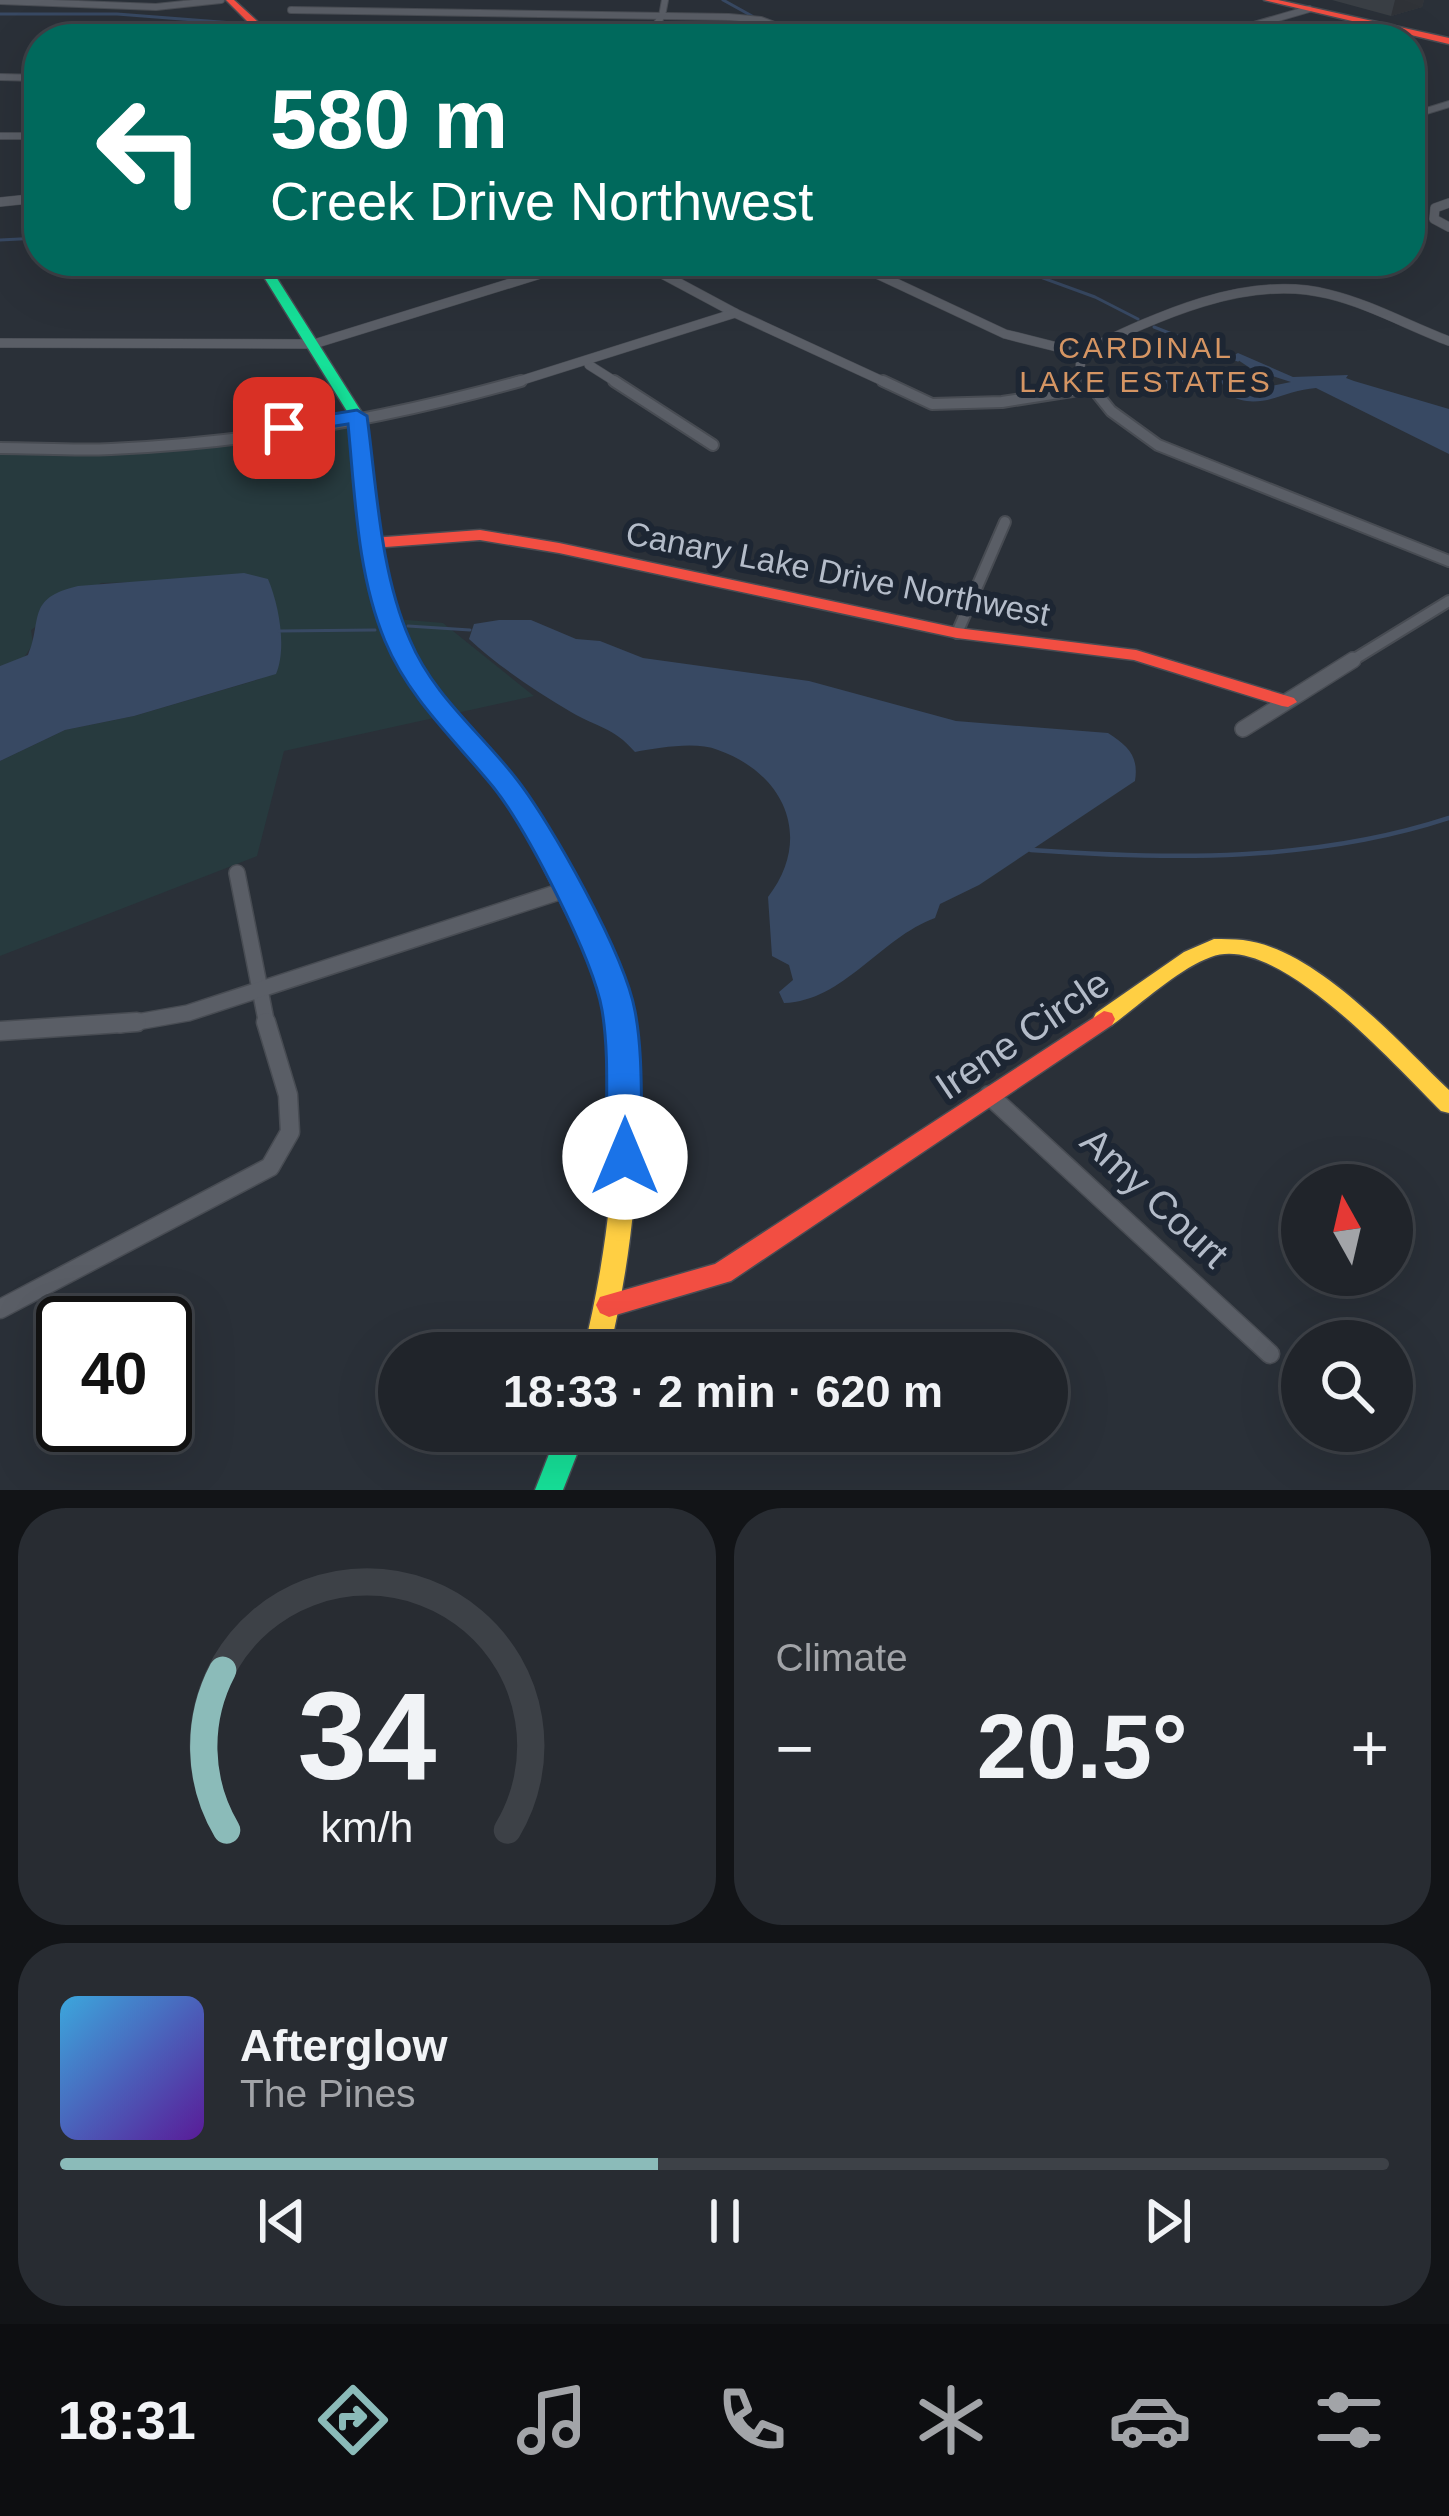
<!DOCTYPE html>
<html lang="en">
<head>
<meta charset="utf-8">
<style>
  body { margin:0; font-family:Helvetica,sans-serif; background:#282c32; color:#f1f3f6; height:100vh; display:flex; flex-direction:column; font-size:45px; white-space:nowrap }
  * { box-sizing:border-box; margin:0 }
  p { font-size:39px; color:#a2a4a8 }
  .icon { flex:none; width:66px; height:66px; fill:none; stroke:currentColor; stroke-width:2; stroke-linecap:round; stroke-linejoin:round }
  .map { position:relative; height:1490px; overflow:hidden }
  .panel { display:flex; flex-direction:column; gap:18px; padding:18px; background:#121417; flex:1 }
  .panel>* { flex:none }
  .banner { position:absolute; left:24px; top:24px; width:1401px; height:252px; border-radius:48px; box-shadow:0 12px 48px #0002,0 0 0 3px #3d4147; background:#00695c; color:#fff; overflow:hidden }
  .needle { width:78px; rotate:352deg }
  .buttons { position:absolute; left:1281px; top:1164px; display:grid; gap:24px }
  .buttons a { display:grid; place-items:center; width:132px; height:132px; border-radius:50%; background:#20242a; box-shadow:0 12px 48px #0002,0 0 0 3px #3d4147; font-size:60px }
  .speed { position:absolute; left:36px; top:1296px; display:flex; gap:24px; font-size:60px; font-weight:700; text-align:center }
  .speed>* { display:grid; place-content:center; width:156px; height:156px; border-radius:50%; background:#20242a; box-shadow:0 12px 48px #0002,0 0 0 3px #3d4147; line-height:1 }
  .speed .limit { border:6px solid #111; border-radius:18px; background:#fff; color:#111 }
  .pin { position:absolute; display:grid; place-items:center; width:102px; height:102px; color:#fff; margin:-51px; border-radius:24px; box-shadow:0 6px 18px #0006 }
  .me { position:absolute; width:132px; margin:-66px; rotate:0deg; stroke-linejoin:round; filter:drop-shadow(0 0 9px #0008) }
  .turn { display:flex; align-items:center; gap:42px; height:252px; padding:0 48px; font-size:54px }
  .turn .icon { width:156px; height:156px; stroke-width:2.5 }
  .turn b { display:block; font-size:84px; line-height:102px }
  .big { font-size:90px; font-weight:600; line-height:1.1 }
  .panel .tile { flex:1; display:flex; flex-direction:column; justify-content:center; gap:18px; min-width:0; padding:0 42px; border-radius:48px; background:#282c32 }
  .panel .dial { align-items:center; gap:0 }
  .dial svg { height:312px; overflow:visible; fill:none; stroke:#3d4147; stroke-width:7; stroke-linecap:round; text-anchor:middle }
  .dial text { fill:#f1f3f6; stroke:none }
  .song { display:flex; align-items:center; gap:36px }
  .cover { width:144px; height:144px; border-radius:18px; background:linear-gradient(135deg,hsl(200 70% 55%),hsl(270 70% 35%)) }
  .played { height:12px; border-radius:6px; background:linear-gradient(90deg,#8bbbb9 45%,#3d4147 45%) }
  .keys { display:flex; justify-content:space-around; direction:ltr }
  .heat { display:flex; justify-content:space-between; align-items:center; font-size:66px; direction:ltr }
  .panel .tiles { flex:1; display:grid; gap:18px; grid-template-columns:1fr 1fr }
  .tile:last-child { grid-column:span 2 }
  .trip { position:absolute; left:378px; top:1332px; width:690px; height:120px; border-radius:60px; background:#20242a; box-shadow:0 12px 48px #0002,0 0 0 3px #3d4147; font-weight:600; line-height:120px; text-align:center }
  .tab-bar { display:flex; height:192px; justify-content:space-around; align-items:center; background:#0d0e11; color:#a2a4a8 }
  .tab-bar .icon { width:84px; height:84px }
  .tab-bar .active { color:#8bbbb9 }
  .tab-bar b { font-size:54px; color:#f1f3f6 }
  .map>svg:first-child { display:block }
  .green { fill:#273a3e }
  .water { fill:#384963 }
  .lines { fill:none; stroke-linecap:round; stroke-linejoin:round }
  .stream-far1 { stroke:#384963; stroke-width:3 }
  .stream { stroke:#384963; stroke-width:4.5 }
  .street-far4-casing { stroke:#484c53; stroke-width:8 }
  .street-far3-casing { stroke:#484c53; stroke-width:10 }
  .street-far2-casing { stroke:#484c53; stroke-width:14 }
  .street-far1-casing { stroke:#484c53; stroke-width:18 }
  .street-casing { stroke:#484c53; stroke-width:21 }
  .fast-casing { stroke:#484c53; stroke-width:3 }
  .slow-casing { stroke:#484c53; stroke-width:3 }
  .jam-casing { stroke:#484c53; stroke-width:3 }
  .street-far4 { stroke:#5a5e66; stroke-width:6 }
  .street-far3 { stroke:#5a5e66; stroke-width:9 }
  .street-far2 { stroke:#5a5e66; stroke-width:10 }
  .street-far1 { stroke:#5a5e66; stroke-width:15 }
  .street { stroke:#5a5e66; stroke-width:18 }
  .fast { fill:#16e098; fill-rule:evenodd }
  .slow { fill:#ffcf43; fill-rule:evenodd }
  .jam { fill:#f24e42; fill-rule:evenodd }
  .wall { fill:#3a3f45 }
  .shaded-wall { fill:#303338 }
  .route { fill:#1a73e8; stroke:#114b97; stroke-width:3 }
  .labels { text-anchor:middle; stroke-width:12; stroke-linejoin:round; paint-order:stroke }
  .far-neighbourhood-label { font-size:30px; letter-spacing:3px; fill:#d59563; stroke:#1d2633 }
  .street-label { font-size:33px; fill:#b4bcc9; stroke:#1d2633 }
  .near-street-label { font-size:39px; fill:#b4bcc9; stroke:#1d2633 }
</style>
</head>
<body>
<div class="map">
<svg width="1449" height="1490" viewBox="0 0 1449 1490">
  <rect width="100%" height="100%" fill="#2a3038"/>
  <path class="green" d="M348,419L352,474L383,618L443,623L534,696L284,751L257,856L0,956V761L65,730L134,716L260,679L280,652L278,618L268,579L101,583L31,630L33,644L23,659L0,666V446L169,443Z"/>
  <g class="water">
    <path d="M1238,353L1293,377L1348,375L1346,378L1354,381L1449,409V454L1316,388C1283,390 1259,413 1227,394L1222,383L1191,380L1188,386L1157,390L1165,381L1160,375L1127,376C1144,364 1210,370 1231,380C1240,385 1247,393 1255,397L1262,388L1291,382L1253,370L1232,356Z"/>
    <path d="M244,573L268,579C279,605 287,648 276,674L134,716L65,730L0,761V666L28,655C43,621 25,598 78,586Z"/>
    <path d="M499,620H531L576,639L600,641L643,658L809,681L956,721L1108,733C1128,746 1139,756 1135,781L979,885L940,904L935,918C880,938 844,1001 784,1003L779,992L793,980L789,965L772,956L768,897C813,839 786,774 718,750C695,741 659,748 635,752C612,726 600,729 571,712C536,691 499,667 469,639L474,624Z"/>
  </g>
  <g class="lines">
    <g class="stream-far1">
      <path d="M723,0L752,16"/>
      <path d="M0,14H117L246,24"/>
      <path d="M262,23L372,28L460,23L546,39"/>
      <path d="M727,39L728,23L741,21"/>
      <path d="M0,240L39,238"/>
      <path d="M996,261L1095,297L1138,319"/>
      <path d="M1154,327L1238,360"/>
      <path d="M408,626L470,630"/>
      <path d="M279,631L375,630"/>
    </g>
    <path class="stream" d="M1031,850C1171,860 1315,862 1449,818"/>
    <g class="street-far4-casing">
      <g id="street-far4">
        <path d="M0,1L156,7L221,0"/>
        <path d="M291,10L729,17L761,20L811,39"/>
        <path d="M648,36L662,16L665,0"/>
        <path d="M1206,39L1309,9"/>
        <path d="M0,77L39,78"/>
        <path d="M1410,116L1449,104"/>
        <path d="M0,136H39"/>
      </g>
    </g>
    <g class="street-far3-casing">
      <g id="street-far3">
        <path d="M0,202L39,198"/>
        <path d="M1449,203L1435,208L1434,219L1449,227"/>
        <path d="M638,261L735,313L889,384"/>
        <path d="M849,261L1005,334L1081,353"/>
        <path d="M173,265L222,261"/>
        <path d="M0,343L314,344L582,261"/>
        <path d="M589,365L619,384"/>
        <path d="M510,384L735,313"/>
        <path d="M1090,384L1080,372L1081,353C1154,318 1246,273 1328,294C1370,304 1409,326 1449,341"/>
      </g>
    </g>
    <g class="street-far2-casing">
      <g id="street-far2">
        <path d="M614,381L713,445"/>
        <path d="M883,381L932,404L1002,402L1091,388"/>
        <path d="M1087,381L1111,411L1158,445L1449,561"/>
        <path d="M0,448C37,448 74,451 111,449C248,443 389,418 521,381"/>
        <path d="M957,633L1005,522"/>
        <path d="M1348,663L1449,601"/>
      </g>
    </g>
    <g class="street-far1-casing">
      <g id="street-far1">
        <path d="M1243,729L1353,660"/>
        <path d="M237,873L267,1025"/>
        <path d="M120,1025L188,1013L568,889"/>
      </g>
    </g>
    <g class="street-casing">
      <g id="street">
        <path d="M0,1031L137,1022"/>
        <path d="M989,1095L1270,1354"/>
        <path d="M0,1309L270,1167L290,1132L288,1095L266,1022"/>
      </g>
    </g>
    <g class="fast-casing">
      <g id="fast">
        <path d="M254,261H266L364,416L380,543L405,640L444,704L512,780L536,815L618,975L614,981L607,983L600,981L520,821L498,788L431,711L389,640L364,543L350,416Z"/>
        <path d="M558,1431H586L563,1490H535Z"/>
      </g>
    </g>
    <g class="slow-casing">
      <g id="slow">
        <path d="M1214,939C1223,939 1234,939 1243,940C1317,949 1396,1040 1449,1090V1113L1441,1111C1397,1068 1277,931 1211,957C1178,969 1141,1004 1112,1025L1104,1027L1096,1025L1093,1019L1096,1013L1184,952Z"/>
        <path d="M607,967L614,969L618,975C650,1100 638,1229 609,1353H583C613,1229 627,1100 596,975L600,969Z"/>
      </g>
    </g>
    <g class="jam-casing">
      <g id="jam">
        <path d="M226,0H234L257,21L258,39H250V24Z"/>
        <path d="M1264,0H1278L1449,38V44Z"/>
        <path d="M480,530L559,543L957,628L1136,650L1294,698L1297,702L1288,707L1282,706L1134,660L957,638L559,553L480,540L372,548L364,543L372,538Z"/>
        <path d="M1104,1011L1112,1013L1115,1019L1112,1025L731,1281L609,1317L600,1313L596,1305L600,1297L715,1264Z"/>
      </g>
    </g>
    <use href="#street-far4" class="street-far4"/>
    <use href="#street-far3" class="street-far3"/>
    <use href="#street-far2" class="street-far2"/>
    <use href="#street-far1" class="street-far1"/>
    <use href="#street" class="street"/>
    <use href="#fast" class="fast"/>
    <use href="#slow" class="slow"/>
    <use href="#jam" class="jam"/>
  </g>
  <path class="wall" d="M1332,0H1424L1422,7L1391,16Z"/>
  <path class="shaded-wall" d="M1395,0H1424L1422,7L1391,16Z"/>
  <path class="route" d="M357,410L367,416C377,490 380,571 410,640C433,695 479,731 515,777C551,822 625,955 635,1011C644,1058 640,1110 643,1157L637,1168L625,1172L612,1168L607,1157C605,1110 610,1057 602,1010C593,958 527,830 494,788C455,740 409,699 385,641C357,574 355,495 348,424L284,434L274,428L284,422Z"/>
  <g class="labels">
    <g class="far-neighbourhood-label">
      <text x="1146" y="358">CARDINAL<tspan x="1146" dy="34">LAKE ESTATES</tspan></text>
    </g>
    <g class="street-label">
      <text transform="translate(838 573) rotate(11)" y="12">Canary Lake Drive Northwest</text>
    </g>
    <g class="near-street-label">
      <text transform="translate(1022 1034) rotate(-34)" y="14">Irene Circle</text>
      <text transform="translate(1155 1197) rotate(43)" y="14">Amy Court</text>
    </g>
  </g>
</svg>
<div class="buttons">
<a><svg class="needle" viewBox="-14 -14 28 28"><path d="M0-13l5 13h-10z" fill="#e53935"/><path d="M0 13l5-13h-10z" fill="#a2a4a8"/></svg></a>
<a><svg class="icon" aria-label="search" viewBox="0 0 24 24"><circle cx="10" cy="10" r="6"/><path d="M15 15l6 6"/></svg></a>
</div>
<div class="speed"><div class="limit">40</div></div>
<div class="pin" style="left:284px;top:428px;background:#d93025"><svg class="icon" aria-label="arrive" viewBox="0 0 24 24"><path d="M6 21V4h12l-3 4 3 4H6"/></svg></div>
<svg class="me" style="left:625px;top:1157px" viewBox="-20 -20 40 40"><circle r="19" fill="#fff"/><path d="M0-13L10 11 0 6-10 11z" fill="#1a73e8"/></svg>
<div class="trip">18:33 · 2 min · 620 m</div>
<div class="banner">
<div class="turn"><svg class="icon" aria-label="left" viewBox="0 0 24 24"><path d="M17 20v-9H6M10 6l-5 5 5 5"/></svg><div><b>580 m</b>Creek Drive Northwest</div></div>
</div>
</div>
<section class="panel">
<div class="tiles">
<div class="tile dial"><svg viewBox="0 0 100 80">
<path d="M14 69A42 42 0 1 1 86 69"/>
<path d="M14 69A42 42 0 0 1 13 28" stroke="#8bbbb9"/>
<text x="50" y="56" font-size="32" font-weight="700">34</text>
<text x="50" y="72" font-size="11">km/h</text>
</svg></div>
<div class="tile"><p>Climate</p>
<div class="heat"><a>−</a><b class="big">20.5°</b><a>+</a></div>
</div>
<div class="tile">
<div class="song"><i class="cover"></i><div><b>Afterglow</b><p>The Pines</p></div></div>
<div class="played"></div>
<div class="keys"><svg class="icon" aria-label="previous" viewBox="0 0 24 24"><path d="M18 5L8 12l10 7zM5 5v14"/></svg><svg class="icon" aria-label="pause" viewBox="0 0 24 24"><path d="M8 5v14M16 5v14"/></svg><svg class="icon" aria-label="next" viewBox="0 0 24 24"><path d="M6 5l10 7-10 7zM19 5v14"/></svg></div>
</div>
</div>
</section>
<nav class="tab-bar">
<b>18:31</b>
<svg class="icon active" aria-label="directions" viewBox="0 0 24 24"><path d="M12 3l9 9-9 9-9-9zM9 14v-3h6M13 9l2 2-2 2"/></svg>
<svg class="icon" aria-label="music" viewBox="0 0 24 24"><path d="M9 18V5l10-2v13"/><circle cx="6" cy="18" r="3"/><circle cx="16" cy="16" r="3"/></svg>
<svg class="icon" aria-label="phone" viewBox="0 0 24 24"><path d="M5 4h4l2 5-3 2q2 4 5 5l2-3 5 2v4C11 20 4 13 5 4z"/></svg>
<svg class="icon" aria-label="climate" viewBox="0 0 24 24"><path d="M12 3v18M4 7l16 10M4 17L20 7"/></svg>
<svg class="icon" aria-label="car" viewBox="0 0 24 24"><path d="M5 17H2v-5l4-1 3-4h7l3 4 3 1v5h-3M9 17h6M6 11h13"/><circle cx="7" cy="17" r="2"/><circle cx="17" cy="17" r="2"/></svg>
<svg class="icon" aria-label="filters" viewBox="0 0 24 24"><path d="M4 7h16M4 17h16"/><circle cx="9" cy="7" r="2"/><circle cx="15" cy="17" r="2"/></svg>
</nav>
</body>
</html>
